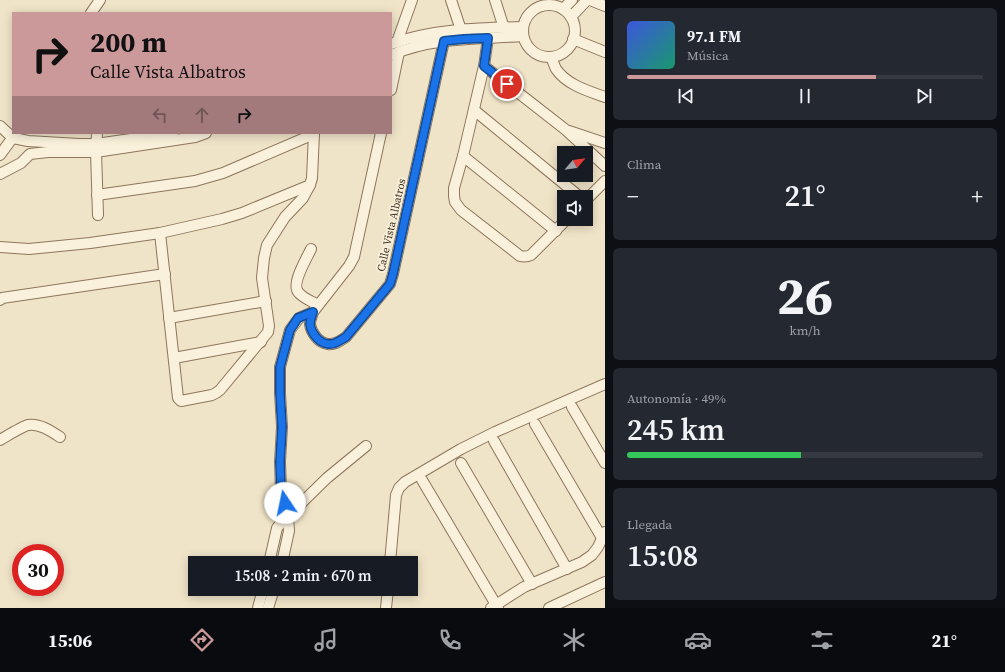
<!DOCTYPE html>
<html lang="es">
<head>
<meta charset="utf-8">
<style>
  body { margin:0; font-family:"Source Serif 4",serif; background:#242831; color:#f1f3f6; height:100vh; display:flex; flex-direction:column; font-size:15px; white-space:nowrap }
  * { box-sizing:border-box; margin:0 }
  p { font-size:13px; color:#9ea1a6 }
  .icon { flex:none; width:22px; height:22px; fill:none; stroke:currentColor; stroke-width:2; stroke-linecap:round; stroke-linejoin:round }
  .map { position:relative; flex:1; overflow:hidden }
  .drawer { display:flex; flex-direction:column; gap:8px; padding:8px; background:#0d0f14; width:400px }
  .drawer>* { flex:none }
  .banner { position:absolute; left:12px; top:12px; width:380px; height:122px; border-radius:0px; box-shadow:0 2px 10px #0003; background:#cc999b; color:#111; overflow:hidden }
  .needle { width:26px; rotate:61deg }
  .buttons { position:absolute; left:557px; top:146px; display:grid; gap:8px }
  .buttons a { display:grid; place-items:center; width:36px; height:36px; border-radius:0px; background:#171b24; box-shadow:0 2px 10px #0003; font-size:20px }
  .speed { position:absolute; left:12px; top:544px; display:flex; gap:8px; font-size:20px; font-weight:700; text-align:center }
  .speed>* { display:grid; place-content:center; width:52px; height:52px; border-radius:50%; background:#171b24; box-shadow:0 2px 10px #0003; line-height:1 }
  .speed .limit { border:6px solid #d22; background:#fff; color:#111 }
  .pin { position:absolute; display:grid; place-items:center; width:34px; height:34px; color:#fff; margin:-17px; border:2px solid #fff; border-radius:50%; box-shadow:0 1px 4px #0007 }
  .me { position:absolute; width:44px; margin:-22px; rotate:349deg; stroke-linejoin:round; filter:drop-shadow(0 0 3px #0008) }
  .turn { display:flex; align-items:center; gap:14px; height:84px; padding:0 12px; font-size:18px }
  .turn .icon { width:52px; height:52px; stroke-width:2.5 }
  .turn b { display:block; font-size:28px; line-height:34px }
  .lanes { display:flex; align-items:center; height:38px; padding:0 12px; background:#0003; justify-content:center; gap:20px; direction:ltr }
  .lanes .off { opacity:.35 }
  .big { font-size:30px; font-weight:600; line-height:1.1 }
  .drawer .widget { flex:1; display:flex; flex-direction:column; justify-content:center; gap:6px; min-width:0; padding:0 14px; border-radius:6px; background:#242831 }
  .drawer .dial { align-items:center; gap:0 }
  .dial b { font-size:52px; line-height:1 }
  .song { display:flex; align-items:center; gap:12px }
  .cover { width:48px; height:48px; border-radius:6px; background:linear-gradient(135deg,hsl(230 70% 55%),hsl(160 70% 35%)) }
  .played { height:4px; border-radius:2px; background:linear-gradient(90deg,#cc999b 70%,#363941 70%) }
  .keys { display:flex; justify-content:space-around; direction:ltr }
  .heat { display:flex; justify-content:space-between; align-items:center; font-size:22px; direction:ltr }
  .charge { height:6px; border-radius:3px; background:linear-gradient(90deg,#34c759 49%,#363941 0) }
  .trip { position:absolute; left:188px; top:556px; width:230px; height:40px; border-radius:0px; background:#171b24; box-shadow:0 2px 10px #0003; font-weight:600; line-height:40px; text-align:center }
  .tab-bar { display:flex; height:64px; justify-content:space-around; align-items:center; background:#090b0e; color:#9ea1a6 }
  .tab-bar .icon { width:28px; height:28px }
  .tab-bar .selected { color:#cc999b }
  .tab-bar b { font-size:18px; color:#f1f3f6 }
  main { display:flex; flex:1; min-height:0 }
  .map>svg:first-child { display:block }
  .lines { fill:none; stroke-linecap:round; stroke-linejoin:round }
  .minor-casing { stroke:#8d765c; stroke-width:12 }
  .minor { stroke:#faf1dc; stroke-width:10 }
  .route-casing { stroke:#114b97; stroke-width:10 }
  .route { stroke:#1a73e8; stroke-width:7 }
  .labels { text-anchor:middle; stroke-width:4; stroke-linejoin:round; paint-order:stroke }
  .street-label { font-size:11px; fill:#3d2e20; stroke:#f7eed8 }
</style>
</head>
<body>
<main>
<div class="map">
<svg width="605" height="608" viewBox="0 0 605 608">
  <rect width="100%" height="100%" fill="#f0e4c8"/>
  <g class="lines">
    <g class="minor-casing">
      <g id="minor">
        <path d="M451,0L461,30"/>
        <path d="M495,0L504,28"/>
        <path d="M590,0L605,6"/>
        <circle cx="549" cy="31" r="26"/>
        <path d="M563,9L572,0"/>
        <path d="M91,13L100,0"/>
        <path d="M571,17L587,0"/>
        <path d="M488,38L484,66L463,156L454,188V196L455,202L461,210L520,256C524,257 527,257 531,255L567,219"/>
        <path d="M573,39L605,52"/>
        <path d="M397,42L412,0"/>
        <path d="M391,44C433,29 478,28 523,27"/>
        <path d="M391,55C434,37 478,39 523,36"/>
        <path d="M551,57C553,61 554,65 556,69C567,85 588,91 605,97"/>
        <path d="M484,66L566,130L605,166"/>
        <path d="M391,90L399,52"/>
        <path d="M474,110L580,197"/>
        <path d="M0,126L13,138L28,141L79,144H96L173,133"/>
        <path d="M569,131L605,143"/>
        <path d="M97,133L96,152L98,215"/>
        <path d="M381,133L354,257L349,266L313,312C312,316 310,320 310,324C311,333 319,343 328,344C335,345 340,341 346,337L390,284L393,274L444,41"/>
        <path d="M0,155L16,133"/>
        <path d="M463,156L556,231"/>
        <path d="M0,174L21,163L30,154L48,152H96L195,137L206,133"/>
        <path d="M97,195L195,181L223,173L314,134"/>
        <path d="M586,200L605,181"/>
        <path d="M160,233L178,398L181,401L212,395L216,393L220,390L268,332L269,326L262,278L264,258L267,245L285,217L303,198L310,185"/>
        <path d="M0,247L29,249L90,243L160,233L222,219L242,213L310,185L312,178L314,133"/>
        <path d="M311,249C307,258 290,285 299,293C303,298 313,302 318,305"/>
        <path d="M0,300L2,298L165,274"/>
        <path d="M169,318L266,301"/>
        <path d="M174,358L261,342"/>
        <path d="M572,407L605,463"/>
        <path d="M535,424L602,538"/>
        <path d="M0,440C7,436 21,427 28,425C39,423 51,431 60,437"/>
        <path d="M494,441L567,569"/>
        <path d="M461,463L532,584"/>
        <path d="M422,480L498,608"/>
        <path d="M269,563L277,528L280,524L327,478L366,446"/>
        <path d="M282,563L289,531L288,516L281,490L280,462L282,427L280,393V367L290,330L299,318L313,312"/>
        <path d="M390,563L396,495L399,488L405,482L461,449L495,432L605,384"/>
        <path d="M258,608L263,589"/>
        <path d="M268,608L274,589"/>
        <path d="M386,608L388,589"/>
        <path d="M491,608L524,587L582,562L592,555L598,547L605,532"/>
        <path d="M549,608L605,582"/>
      </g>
    </g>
    <use href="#minor" class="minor"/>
  </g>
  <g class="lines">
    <g class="route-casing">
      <path id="route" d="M285,503L281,490L280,462L282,427L280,393V367L290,330L298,318L313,312C312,316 310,320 310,324C311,333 319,343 328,344C335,345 340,340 346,337L390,284L393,274L444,41L464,39L488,38L484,66L507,84"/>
    </g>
    <use href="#route" class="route"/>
  </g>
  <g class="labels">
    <g class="street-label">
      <text transform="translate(391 225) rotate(-77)" y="4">Calle Vista Albatros</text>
    </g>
  </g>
</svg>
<div class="buttons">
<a><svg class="needle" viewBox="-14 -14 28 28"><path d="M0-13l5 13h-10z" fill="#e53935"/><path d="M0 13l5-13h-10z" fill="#9ea1a6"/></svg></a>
<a><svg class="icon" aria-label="sound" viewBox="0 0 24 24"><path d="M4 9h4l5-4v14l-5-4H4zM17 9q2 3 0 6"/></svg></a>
</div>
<div class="speed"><div class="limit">30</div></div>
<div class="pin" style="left:507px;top:84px;background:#d93025"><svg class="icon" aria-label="arrive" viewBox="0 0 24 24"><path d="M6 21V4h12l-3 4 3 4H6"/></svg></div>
<svg class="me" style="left:285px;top:503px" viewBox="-20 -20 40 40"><circle r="19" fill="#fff"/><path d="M0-13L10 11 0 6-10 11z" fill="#1a73e8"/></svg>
<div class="trip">15:08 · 2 min · 670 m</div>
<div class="banner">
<div class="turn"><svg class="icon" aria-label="right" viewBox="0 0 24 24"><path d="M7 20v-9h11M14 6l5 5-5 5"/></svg><div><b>200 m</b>Calle Vista Albatros</div></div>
<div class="lanes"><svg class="icon off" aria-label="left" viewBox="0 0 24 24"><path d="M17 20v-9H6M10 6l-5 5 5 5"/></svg><svg class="icon off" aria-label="ahead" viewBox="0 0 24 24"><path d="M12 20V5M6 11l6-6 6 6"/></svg><svg class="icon" aria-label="right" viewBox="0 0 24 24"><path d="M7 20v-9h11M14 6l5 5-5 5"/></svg></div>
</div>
</div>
<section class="drawer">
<div class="widget">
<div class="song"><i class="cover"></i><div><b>97.1 FM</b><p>Música</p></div></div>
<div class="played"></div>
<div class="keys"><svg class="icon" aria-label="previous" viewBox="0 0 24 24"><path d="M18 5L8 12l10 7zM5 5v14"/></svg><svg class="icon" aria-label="pause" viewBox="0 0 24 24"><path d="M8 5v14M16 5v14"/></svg><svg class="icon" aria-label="next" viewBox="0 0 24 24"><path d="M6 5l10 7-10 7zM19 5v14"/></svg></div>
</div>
<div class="widget"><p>Clima</p>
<div class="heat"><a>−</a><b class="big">21°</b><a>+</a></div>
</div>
<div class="widget dial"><b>26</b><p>km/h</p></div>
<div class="widget"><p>Autonomía · 49%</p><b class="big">245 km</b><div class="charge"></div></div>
<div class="widget"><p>Llegada</p><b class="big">15:08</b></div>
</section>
</main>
<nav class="tab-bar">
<b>15:06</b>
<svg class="icon selected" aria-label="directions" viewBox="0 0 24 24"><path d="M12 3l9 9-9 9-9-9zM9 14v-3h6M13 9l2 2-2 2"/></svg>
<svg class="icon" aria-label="music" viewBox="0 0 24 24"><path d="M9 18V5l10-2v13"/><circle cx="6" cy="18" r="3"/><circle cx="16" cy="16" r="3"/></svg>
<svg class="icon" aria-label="phone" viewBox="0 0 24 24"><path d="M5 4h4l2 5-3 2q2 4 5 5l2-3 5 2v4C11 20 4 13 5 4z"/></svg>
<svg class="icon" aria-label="climate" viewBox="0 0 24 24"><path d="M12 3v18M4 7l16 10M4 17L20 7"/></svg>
<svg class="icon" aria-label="car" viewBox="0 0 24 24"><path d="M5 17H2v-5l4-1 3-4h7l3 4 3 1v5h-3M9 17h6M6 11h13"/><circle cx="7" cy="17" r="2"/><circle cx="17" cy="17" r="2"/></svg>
<svg class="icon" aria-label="filters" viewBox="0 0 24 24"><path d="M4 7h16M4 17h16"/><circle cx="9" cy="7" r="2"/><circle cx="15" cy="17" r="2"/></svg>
<b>21°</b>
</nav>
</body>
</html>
